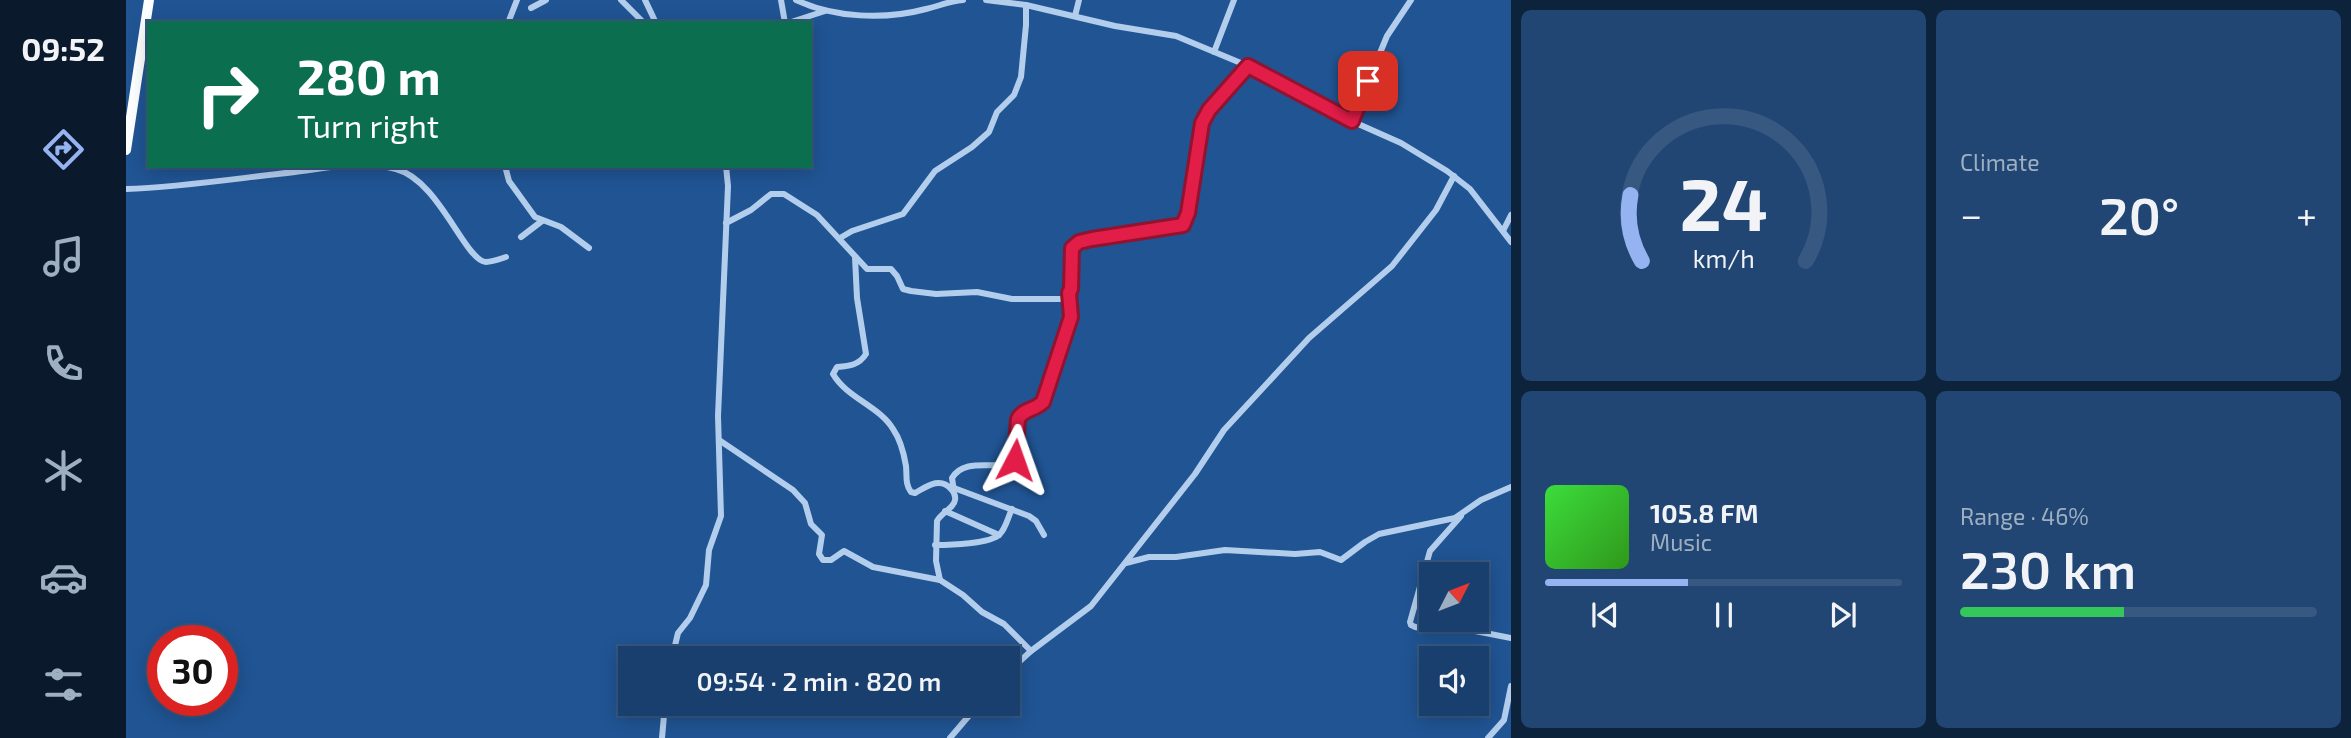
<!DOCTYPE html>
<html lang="en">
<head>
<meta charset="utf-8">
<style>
  body { margin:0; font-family:"Exo 2",sans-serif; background:#214673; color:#f1f3f6; height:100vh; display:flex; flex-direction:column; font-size:26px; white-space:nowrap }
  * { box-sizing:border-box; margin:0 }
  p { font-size:23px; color:#9fafc2 }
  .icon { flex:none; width:38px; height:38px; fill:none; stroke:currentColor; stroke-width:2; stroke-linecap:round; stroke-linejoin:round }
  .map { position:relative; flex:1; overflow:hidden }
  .details { display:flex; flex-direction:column; gap:10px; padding:10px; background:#0d233c; width:840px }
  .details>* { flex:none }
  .hud { position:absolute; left:21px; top:21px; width:665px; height:147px; border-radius:0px; box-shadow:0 4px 18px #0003,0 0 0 2px #365881; background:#0b6e4f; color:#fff; overflow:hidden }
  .needle { width:46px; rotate:48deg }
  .fabs { position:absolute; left:1293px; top:562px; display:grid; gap:14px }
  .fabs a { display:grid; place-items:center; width:70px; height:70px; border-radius:0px; background:#183f6e; box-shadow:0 4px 18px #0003,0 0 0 2px #365881; font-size:35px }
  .speed { position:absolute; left:21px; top:625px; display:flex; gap:14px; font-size:35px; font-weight:700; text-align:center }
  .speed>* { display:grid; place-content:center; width:91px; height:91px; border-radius:50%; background:#183f6e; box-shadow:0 4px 18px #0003,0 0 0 2px #365881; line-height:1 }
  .speed .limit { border:10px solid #d22; background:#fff; color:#111 }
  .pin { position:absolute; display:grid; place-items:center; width:60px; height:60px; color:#fff; margin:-30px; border-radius:14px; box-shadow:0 4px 10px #0006 }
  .me { position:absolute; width:77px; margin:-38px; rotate:4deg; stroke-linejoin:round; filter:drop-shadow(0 0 5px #0008) }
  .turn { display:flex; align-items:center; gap:24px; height:147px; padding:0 35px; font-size:32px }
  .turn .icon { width:91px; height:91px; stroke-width:2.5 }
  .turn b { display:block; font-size:49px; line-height:60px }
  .big { font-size:52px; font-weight:600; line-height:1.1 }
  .details .widget { flex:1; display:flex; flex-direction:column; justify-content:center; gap:10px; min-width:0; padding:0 24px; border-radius:10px; background:#214673 }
  .details .dial { align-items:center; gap:0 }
  .dial svg { height:182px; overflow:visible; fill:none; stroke:#365881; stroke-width:7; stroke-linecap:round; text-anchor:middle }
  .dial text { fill:#f1f3f6; stroke:none }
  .song { display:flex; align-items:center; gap:21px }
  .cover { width:84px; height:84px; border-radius:10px; background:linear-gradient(135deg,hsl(120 70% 55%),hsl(110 70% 35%)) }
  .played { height:7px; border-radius:4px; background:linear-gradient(90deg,#95b2f1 40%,#365881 40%) }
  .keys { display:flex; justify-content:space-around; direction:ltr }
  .heat { display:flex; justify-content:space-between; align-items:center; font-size:38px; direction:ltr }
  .charge { height:10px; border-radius:5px; background:linear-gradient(90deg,#34c759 46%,#365881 0) }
  .details .tiles { flex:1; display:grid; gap:10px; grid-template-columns:repeat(2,1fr) }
  .trip { position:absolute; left:492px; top:646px; width:402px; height:70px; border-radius:0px; background:#183f6e; box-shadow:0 4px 18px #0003,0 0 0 2px #365881; font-weight:600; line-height:70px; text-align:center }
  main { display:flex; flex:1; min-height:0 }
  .menu { display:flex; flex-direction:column; width:126px; justify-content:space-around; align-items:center; background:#0a192c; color:#9fafc2 }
  .menu .icon { width:49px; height:49px }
  .menu .current { color:#95b2f1 }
  .menu b { font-size:32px; color:#f1f3f6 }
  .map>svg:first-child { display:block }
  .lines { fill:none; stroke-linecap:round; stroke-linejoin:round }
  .minor { stroke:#b3ceed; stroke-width:6 }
  .trunk { stroke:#fcfeff; stroke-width:10 }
  .route-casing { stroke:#92132f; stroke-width:18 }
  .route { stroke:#e11d48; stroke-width:12 }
</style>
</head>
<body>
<main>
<nav class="menu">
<b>09:52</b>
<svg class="icon current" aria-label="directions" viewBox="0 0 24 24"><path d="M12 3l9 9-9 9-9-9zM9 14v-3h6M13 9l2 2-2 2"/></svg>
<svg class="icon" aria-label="music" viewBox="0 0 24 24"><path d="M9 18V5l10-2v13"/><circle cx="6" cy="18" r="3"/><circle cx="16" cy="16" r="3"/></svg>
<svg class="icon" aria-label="phone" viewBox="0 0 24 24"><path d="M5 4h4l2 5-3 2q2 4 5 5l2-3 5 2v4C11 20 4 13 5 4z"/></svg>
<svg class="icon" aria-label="climate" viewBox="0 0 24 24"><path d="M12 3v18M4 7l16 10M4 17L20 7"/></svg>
<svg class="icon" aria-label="car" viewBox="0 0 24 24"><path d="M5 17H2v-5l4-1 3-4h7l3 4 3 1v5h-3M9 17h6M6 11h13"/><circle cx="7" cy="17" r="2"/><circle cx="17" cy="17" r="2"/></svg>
<svg class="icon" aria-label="filters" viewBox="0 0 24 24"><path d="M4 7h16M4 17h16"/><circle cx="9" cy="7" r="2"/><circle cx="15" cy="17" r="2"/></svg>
</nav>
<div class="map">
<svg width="1385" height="738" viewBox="0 0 1385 738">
  <rect width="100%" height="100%" fill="#205493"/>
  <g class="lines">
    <g class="minor">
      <path d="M495,0L518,23"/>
      <path d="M519,0L530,23"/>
      <path d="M655,0L659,23"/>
      <path d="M670,0C708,18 759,20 800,9C813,6 824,1 837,0"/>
      <path d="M860,0L900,5L989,26L1050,36L1122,66L1221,119L1275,143L1321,171L1344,189L1385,242"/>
      <path d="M405,8L420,0"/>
      <path d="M949,16L953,0"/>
      <path d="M382,23L391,0"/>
      <path d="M662,23L699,11"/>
      <path d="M1088,52L1108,0"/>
      <path d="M1226,121L1261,36L1285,0"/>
      <path d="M379,166L383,181L409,217L435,227L463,248"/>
      <path d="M0,189C57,187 113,178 169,172C201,168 239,160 270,169C313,180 339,261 360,262C366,262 374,259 380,257"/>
      <path d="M600,223L625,210L645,194H658L691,215L741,269H765L771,276L777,289L785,291L810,294L851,292L886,299H937L945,289L946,248L953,242L1013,231L1050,227L1059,223L1076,123L1083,110L1122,66"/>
      <path d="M1377,231L1385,215"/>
      <path d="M395,237L416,221"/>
      <path d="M714,238L726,231L777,214L809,171L846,147L863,132L871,112L888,95L895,77L900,25V5"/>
      <path d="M729,257L731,298L740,354C733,365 724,366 711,367L707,374C721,398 753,406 767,429C774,439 778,454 780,466C781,476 779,484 785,492L789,493C800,487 814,476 825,489C828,492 830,495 829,500C828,508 815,513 811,521L810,561L814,580"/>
      <path d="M593,440L667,490L679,503L685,524L696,535L693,554L697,560H705L718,551L747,567L814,580L837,595L856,612L878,624L905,651"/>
      <path d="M828,488L903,516L910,521L918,535"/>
      <path d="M828,491L826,478C839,456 872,471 887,462L892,419C898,409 909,410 917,402L945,317L943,293"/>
      <path d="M819,511L873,535"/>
      <path d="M809,545C823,545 865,544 874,534C880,528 882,517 886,509"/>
      <path d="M1000,563L1023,557H1050L1099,550L1169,554L1194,552L1215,560L1239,542L1253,534L1329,518L1355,500L1385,487"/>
      <path d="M1310,620C1303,626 1294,631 1285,625L1284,622L1304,551L1335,516"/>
      <path d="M1330,620L1339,629L1385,638"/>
      <path d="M546,658L552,633L564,618L580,585L583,550L595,516L592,416L602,186L600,166"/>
      <path d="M882,672L905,651L965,606L1069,474L1098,430L1183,338L1266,266L1310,210L1328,176"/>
      <path d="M536,738L539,704"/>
      <path d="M824,738L853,704"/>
      <path d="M1362,738L1378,720L1385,686"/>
    </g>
    <path class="trunk" d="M0,150L23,0"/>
  </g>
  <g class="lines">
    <g class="route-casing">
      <path id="route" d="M889,460L892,419C897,409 909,410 917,402L945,317L943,293L945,289L946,248L953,242L966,239L1057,225L1062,213L1076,123L1083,110L1122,66L1226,121L1242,81"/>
    </g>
    <use href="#route" class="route"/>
  </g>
</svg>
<div class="fabs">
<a><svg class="needle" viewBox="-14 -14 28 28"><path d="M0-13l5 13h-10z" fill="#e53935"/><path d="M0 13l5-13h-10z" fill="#9fafc2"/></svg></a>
<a><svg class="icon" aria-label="sound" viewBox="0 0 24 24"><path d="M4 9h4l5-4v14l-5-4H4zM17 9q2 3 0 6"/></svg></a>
</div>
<div class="speed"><div class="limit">30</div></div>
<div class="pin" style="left:1242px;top:81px;background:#d93025"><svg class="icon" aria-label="arrive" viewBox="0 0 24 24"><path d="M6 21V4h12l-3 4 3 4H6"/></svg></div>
<svg class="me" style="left:889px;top:460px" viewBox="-20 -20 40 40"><path d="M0-17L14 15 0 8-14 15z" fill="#e11d48" stroke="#fff" stroke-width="4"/></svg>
<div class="trip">09:54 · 2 min · 820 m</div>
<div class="hud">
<div class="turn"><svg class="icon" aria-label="right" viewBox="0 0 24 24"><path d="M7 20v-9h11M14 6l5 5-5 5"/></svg><div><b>280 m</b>Turn right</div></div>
</div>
</div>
<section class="details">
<div class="tiles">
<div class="widget dial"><svg viewBox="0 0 100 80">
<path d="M14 69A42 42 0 1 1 86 69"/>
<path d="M14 69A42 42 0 0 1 9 40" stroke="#95b2f1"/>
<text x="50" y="56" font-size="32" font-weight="700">24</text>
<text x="50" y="72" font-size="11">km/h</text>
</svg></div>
<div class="widget"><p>Climate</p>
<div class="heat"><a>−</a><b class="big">20°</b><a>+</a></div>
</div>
<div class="widget">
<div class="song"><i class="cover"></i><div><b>105.8 FM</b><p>Music</p></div></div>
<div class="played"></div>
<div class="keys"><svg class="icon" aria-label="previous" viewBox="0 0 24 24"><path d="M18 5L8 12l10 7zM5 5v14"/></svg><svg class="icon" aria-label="pause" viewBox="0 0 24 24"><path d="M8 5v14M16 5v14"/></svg><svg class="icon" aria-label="next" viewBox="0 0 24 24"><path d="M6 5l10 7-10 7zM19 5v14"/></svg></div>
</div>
<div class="widget"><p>Range · 46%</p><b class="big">230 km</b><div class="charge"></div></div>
</div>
</section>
</main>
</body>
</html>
